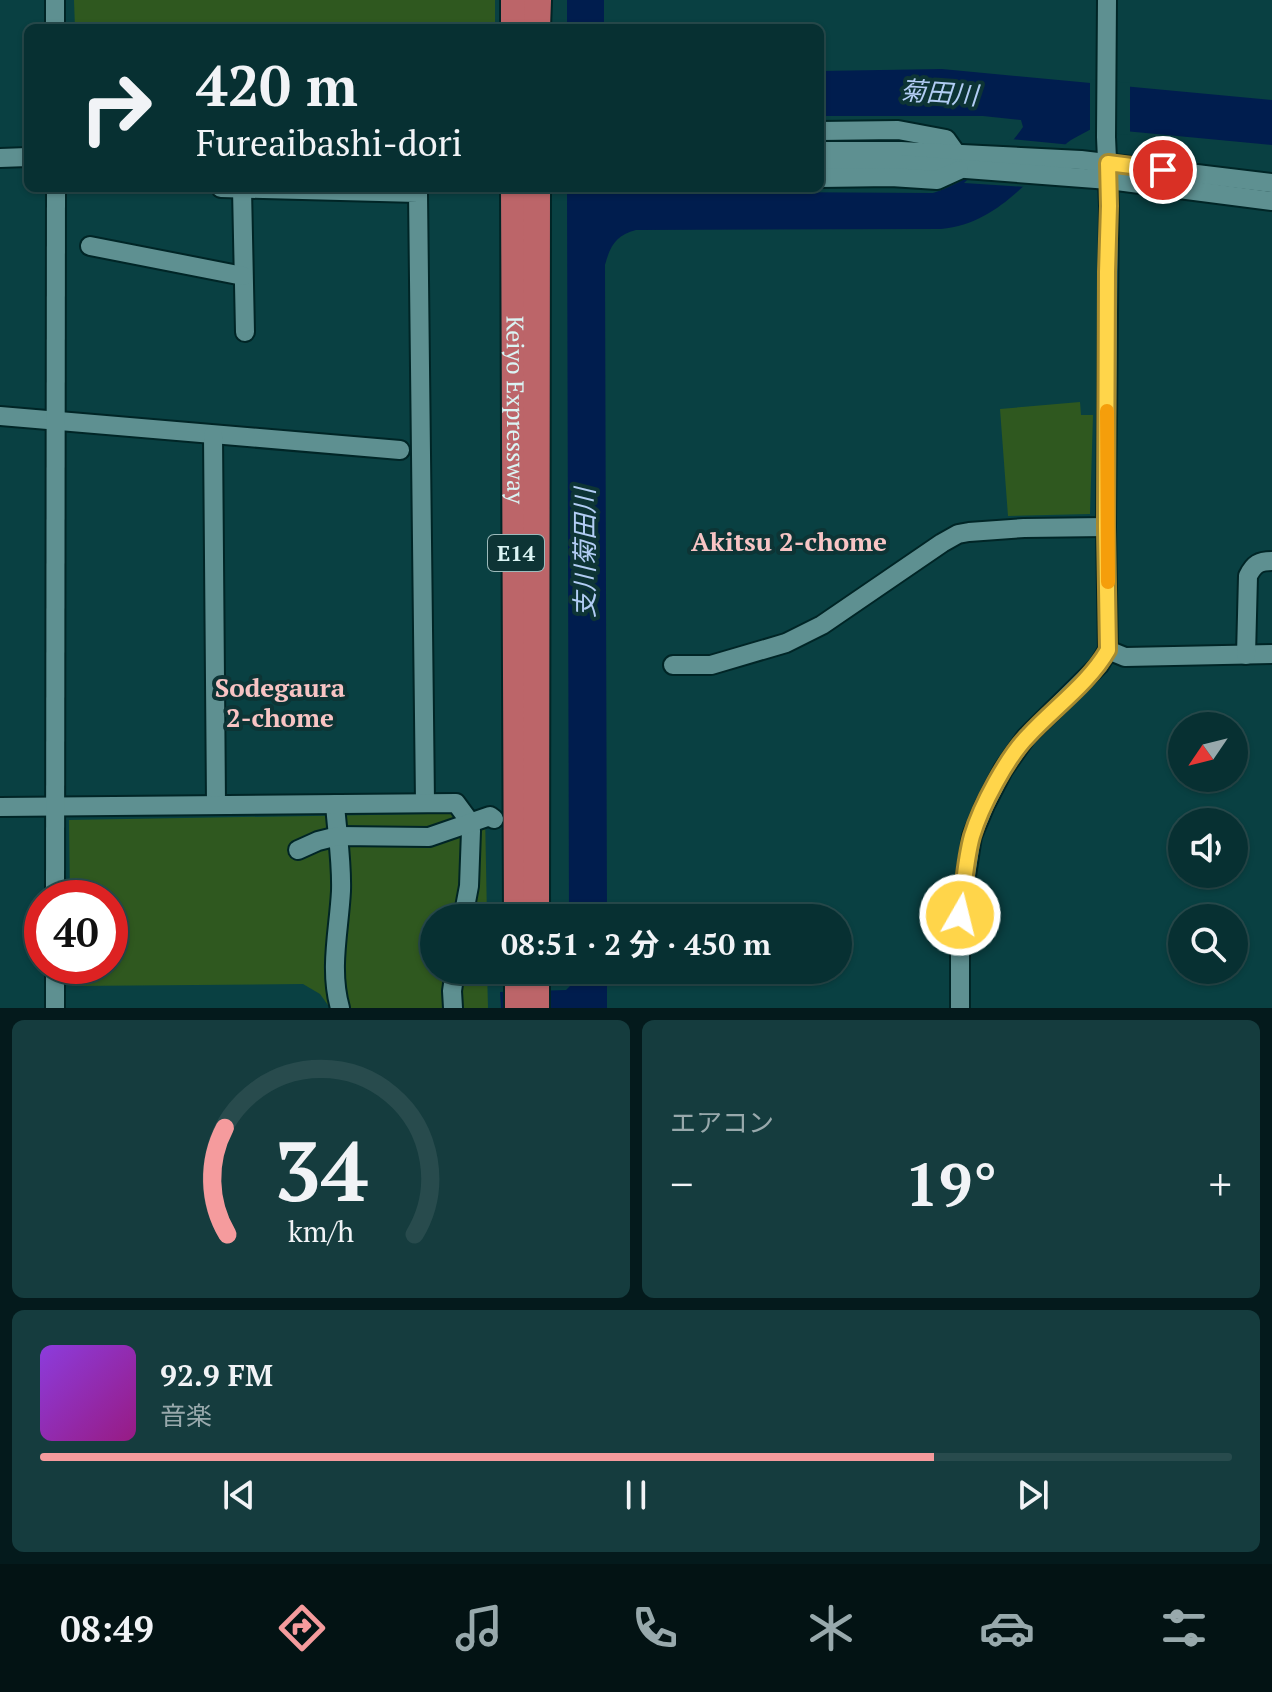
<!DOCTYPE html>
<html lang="ja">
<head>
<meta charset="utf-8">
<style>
  body { margin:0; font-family:"PT Serif","Noto Sans JP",serif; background:#153c3e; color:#f1f3f6; height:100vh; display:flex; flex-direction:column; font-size:30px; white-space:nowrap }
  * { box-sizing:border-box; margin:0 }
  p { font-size:26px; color:#98a9ac }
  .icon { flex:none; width:44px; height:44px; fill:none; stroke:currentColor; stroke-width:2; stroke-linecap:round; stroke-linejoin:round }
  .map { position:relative; height:1008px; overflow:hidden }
  .side { display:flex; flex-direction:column; gap:12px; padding:12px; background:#041a1c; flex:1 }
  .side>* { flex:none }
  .hud { position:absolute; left:24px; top:24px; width:800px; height:168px; border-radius:12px; box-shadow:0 2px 6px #0004,0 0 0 2px #284b4d; background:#073032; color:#f1f3f6; overflow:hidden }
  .needle { width:52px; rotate:235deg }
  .buttons { position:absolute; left:1168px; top:712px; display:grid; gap:16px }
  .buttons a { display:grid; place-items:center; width:80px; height:80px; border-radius:50%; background:#073032; box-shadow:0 2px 6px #0004,0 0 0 2px #284b4d; font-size:40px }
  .speed { position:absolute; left:24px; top:880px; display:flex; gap:16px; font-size:40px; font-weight:700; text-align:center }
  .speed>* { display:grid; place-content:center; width:104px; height:104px; border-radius:50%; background:#073032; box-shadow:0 2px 6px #0004,0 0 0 2px #284b4d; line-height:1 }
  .speed .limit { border:12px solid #d22; background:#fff; color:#111 }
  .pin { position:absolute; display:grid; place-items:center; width:68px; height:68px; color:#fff; margin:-34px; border:4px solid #fff; border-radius:50%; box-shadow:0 2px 8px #0007 }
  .me { position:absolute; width:88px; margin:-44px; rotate:8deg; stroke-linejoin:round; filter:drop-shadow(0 0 6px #0008) }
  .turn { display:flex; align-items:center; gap:28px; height:168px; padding:0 40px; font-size:36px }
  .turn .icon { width:104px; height:104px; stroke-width:2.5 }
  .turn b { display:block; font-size:56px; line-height:68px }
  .big { font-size:60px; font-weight:700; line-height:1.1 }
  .side .tile { flex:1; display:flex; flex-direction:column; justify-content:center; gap:12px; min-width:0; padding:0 28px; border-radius:12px; background:#153c3e }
  .side .dial { align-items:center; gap:0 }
  .dial svg { height:208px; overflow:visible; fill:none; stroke:#284b4d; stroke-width:7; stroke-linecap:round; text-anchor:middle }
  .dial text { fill:#f1f3f6; stroke:none }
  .song { display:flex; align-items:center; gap:24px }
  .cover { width:96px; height:96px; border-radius:12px; background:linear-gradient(135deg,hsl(270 70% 55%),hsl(310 70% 35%)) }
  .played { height:8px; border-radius:4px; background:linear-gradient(90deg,#f59b9d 75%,#284b4d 75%) }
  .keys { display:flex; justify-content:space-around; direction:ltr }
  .heat { display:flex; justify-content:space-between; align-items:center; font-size:44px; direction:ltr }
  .side .tiles { flex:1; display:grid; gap:12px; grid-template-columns:1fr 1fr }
  .tile:last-child { grid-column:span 2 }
  .trip { position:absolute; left:420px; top:904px; width:432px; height:80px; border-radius:40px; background:#073032; box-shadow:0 2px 6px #0004,0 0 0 2px #284b4d; font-weight:700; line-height:80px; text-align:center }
  .tabs { display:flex; height:128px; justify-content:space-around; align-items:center; background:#031314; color:#98a9ac }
  .tabs .icon { width:56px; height:56px }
  .tabs .active { color:#f59b9d }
  .tabs b { font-size:36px; color:#f1f3f6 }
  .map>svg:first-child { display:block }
  .green { fill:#2f581f }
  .water { fill:#001d4e }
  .pier { fill:#094042 }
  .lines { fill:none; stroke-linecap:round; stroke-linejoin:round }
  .minor-casing { stroke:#002526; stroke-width:22 }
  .highway-casing { stroke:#002526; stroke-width:30 }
  .minor { stroke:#5e9091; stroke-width:18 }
  .highway { stroke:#bc6569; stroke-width:26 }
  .route-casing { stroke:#a68a30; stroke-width:20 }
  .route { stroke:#ffd54a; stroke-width:14 }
  .slow { stroke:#f59e0b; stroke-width:14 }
  .labels { text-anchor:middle; stroke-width:8; stroke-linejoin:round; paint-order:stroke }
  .shield { fill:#0d3435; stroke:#9cbabb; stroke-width:2 }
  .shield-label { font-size:22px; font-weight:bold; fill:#daf4f4 }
  .street-label { font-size:24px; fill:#daf4f4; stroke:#0d3435 }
  .water-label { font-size:26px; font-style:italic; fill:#b2cdf4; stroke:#0d3435 }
  .neighbourhood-label { font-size:26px; font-weight:bold; fill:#f8c4c4; stroke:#0d3435 }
</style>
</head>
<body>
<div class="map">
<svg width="1272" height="1008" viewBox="0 0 1272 1008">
  <rect width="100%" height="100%" fill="#094042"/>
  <g class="green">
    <path d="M74,0H495V28H75Z"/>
    <path d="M1080,402L1081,415H1093L1090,514L1008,516L1000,409Z"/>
    <path d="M485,813L487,918H434V970H487L488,1008H330L320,994L303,984L72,986V966H110V898H70L69,820Z"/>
  </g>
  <g class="water">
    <rect x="567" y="0" width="37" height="28"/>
    <path d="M942,69L1272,100V145L1093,128C1086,132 1078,136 1071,140C1061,147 1053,158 1045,166C1012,197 987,224 941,229L636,230C616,235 610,246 605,265L607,918H569L567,188H605V191L933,193C967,182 1003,157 1023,127L1021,120L983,116H820V71Z"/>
    <path d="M570,970H607V1008H501L500,992L566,990L570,986Z"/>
  </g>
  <g class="pier">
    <path d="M1090,79L1130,83V135L1094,132L1090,134Z"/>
    <path d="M1010,139L1072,145L1027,187L964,183Z"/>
  </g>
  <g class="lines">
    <g class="minor-casing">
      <g id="minor">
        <path d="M55,0V28"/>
        <path d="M820,131L898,130L946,139L956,153"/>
        <path d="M820,151H901L1081,160L1272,183"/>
        <path d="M0,158L28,157"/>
        <path d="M820,164H900L1109,180L1272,201"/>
        <path d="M820,178L891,177L937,180L959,170"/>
        <path d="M221,188L418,193L425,803"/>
        <path d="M242,189L245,332"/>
        <path d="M90,246L243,276"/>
        <path d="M0,416L400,450"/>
        <path d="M213,435L216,804"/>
        <path d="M1108,650L1125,657L1272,654"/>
        <path d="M1246,655L1248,576C1254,564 1259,561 1272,561"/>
        <path d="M673,665H711L786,643L822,625L942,543L958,534L969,532L1024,528L1106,527"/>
        <path d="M335,804C337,833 342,861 341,891C339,930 329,969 340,1008"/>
        <path d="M0,807L456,803L470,822L471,831L469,886L463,918"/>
        <path d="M298,850L318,841L338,836L429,837L490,816L494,819"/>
        <path d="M55,898L56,188"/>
        <path d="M55,966V1008"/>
        <path d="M453,1008L452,991L455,970"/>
        <path d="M960,1008V915L972,836L985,805L1003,770L1026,737L1099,665L1108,650L1106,527L1109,206L1106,137L1107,0"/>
      </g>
    </g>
    <g class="highway-casing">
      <g id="highway">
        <path d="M514,0V28"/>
        <path d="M537,28L538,0"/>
        <path id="s1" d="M514,188L517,918"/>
        <path d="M536,918L537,188"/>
        <path d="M518,970V1008"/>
        <path d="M536,1008V970"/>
      </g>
    </g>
    <use href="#minor" class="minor"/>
    <use href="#highway" class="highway"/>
  </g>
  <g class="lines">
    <g class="route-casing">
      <path id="route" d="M960,915C964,889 965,861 972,836C981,806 1007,757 1029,735C1055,707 1089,683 1108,650L1106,527L1107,272L1109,206L1108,163L1163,170"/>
    </g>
    <use href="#route" class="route"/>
    <path class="slow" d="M1107,411L1108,582"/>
  </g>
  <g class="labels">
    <rect class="shield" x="488" y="535" width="56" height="36" rx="6"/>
    <g class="shield-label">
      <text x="516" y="561">E14</text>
    </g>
    <g class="street-label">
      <text dy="8" stroke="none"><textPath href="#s1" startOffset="222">Keiyo Expressway</textPath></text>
    </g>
    <g class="water-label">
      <text transform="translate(939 93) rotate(4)" y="9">菊田川</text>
      <text transform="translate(585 553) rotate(-90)" y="9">支川菊田川</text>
    </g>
    <g class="neighbourhood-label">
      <text x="789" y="551">Akitsu 2-chome</text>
      <text x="280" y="697">Sodegaura<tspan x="280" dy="30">2-chome</tspan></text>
    </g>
  </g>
</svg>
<div class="buttons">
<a><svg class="needle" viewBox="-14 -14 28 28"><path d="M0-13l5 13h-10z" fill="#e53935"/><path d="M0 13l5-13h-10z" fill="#98a9ac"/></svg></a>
<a><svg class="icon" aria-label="sound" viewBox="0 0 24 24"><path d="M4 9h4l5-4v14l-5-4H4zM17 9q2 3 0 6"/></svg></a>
<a><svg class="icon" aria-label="search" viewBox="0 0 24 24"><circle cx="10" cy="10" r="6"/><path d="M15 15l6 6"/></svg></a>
</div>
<div class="speed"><div class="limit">40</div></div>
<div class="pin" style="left:1163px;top:170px;background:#d93025"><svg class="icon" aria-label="arrive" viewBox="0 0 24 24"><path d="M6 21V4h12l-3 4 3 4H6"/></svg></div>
<svg class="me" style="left:960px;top:915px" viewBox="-20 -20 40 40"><circle r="17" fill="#ffd54a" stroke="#fff" stroke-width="3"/><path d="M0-11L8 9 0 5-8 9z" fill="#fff"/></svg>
<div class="trip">08:51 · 2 分 · 450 m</div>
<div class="hud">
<div class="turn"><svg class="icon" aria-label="right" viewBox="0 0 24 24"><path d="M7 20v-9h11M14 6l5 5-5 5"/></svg><div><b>420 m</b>Fureaibashi-dori</div></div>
</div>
</div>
<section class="side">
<div class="tiles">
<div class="tile dial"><svg viewBox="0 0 100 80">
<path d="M14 69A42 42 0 1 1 86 69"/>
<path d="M14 69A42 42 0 0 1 13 28" stroke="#f59b9d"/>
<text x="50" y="56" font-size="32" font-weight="700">34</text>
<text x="50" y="72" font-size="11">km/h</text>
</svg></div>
<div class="tile"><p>エアコン</p>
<div class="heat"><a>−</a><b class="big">19°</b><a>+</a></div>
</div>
<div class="tile">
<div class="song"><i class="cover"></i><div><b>92.9 FM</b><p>音楽</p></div></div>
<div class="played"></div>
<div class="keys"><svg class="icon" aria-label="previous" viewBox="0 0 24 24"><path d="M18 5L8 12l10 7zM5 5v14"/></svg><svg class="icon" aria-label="pause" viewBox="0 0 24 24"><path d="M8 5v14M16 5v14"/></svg><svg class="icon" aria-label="next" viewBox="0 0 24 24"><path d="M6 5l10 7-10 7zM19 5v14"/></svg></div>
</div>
</div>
</section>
<nav class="tabs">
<b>08:49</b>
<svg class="icon active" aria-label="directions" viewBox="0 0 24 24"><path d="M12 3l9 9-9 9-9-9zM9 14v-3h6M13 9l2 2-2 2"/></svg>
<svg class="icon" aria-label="music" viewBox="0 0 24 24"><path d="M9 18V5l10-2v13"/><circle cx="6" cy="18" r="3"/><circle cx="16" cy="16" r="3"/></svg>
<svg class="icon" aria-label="phone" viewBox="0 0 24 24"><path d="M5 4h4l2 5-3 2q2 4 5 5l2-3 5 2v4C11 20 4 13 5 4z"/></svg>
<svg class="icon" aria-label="climate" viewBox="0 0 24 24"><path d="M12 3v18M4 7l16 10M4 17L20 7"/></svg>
<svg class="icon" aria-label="car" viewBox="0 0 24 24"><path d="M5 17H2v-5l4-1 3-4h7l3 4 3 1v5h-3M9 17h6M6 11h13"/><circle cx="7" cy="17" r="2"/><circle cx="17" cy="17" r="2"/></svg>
<svg class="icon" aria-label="filters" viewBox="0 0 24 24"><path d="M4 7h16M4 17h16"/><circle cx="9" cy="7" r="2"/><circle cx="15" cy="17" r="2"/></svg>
</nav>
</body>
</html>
